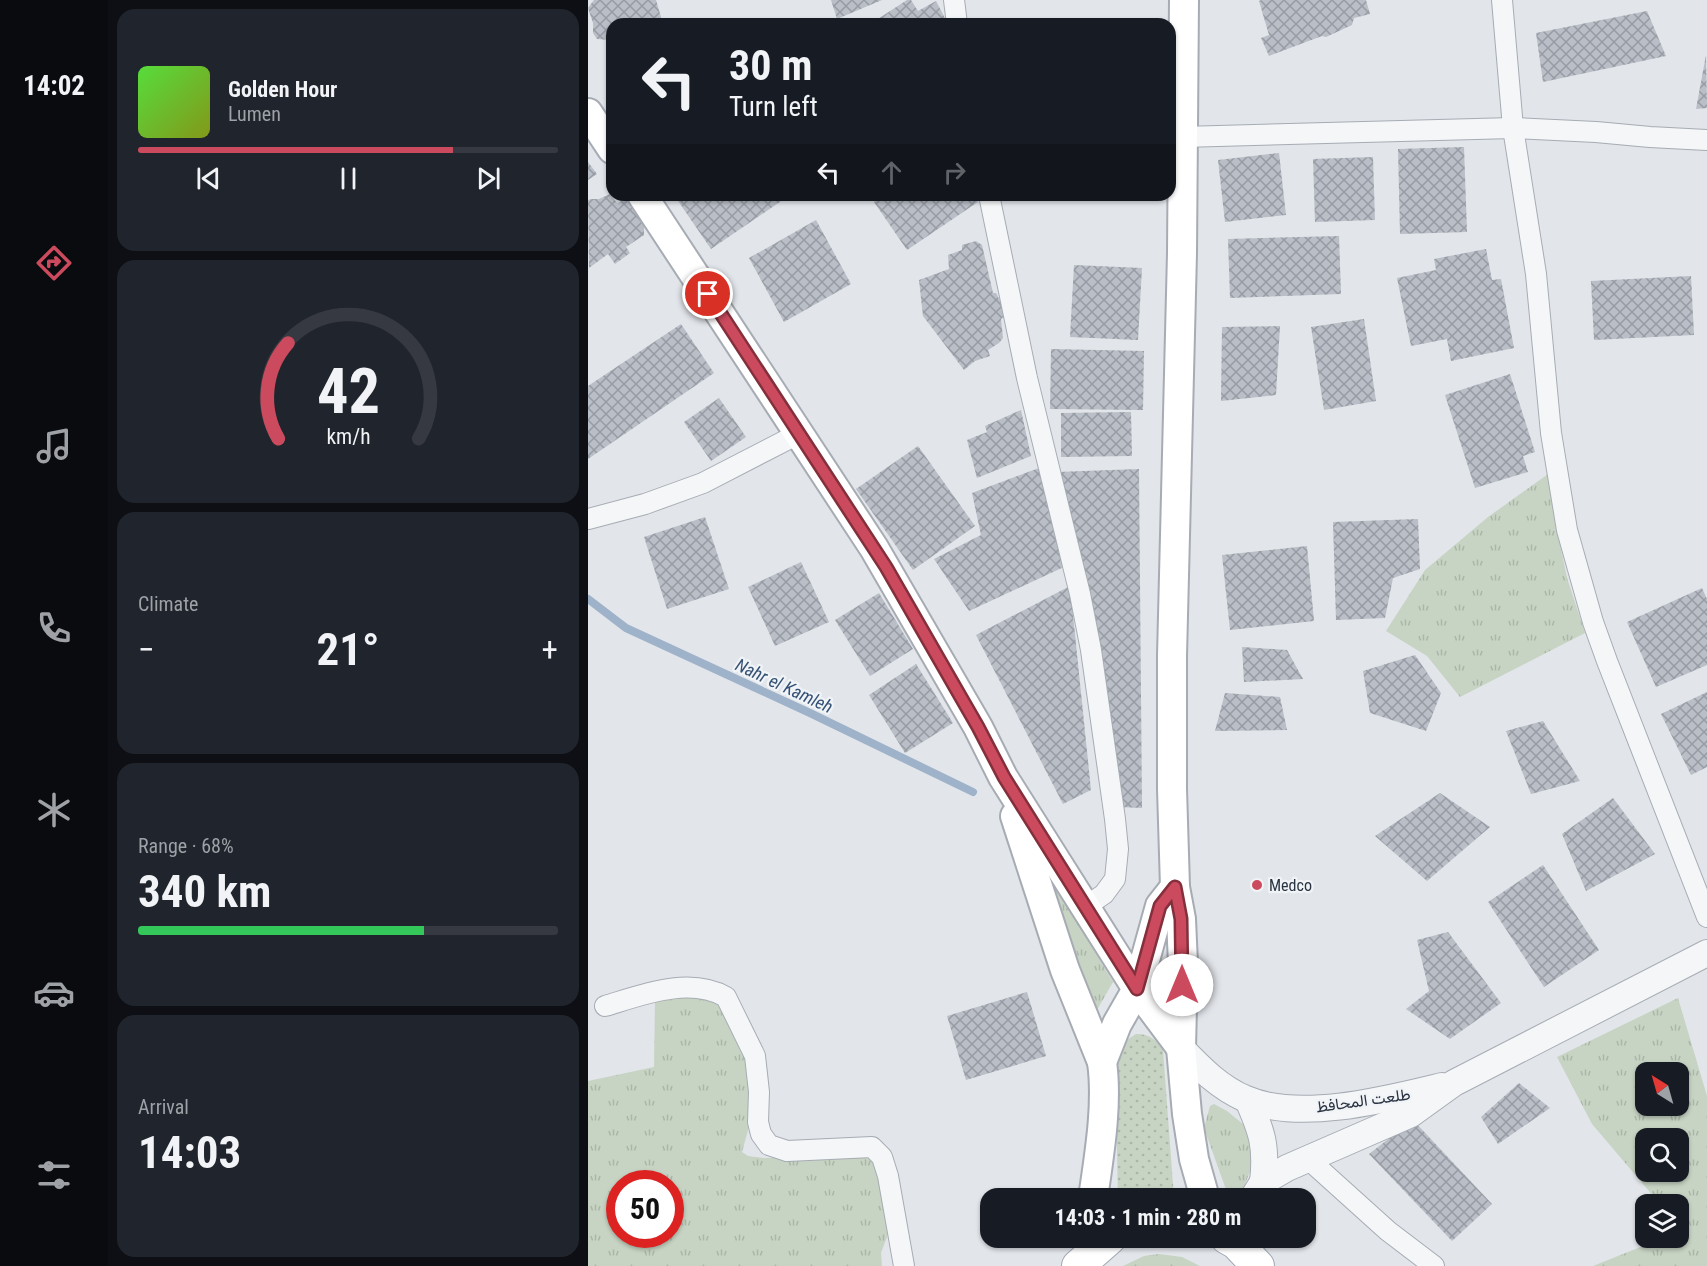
<!DOCTYPE html>
<html lang="en">
<head>
<meta charset="utf-8">
<style>
  body { margin:0; font-family:"Roboto Condensed",Vazirmatn,sans-serif; background:#20242c; color:#f1f3f6; height:100vh; display:flex; flex-direction:column; font-size:22px; white-space:nowrap }
  * { box-sizing:border-box; margin:0 }
  p { font-size:20px; color:#9ea1a6 }
  .icon { flex:none; width:33px; height:33px; fill:none; stroke:currentColor; stroke-width:2; stroke-linecap:round; stroke-linejoin:round }
  .map { position:relative; flex:1; overflow:hidden }
  .sheet { display:flex; flex-direction:column; gap:9px; padding:9px; background:#0d0f14; width:480px }
  .sheet>* { flex:none }
  .top-card { position:absolute; left:18px; top:18px; width:570px; height:183px; border-radius:18px; box-shadow:0 2px 4px #0004; background:#171b24; color:#f1f3f6; overflow:hidden }
  .needle { width:39px; rotate:323deg }
  .buttons { position:absolute; left:1047px; top:1062px; display:grid; gap:12px }
  .buttons a { display:grid; place-items:center; width:54px; height:54px; border-radius:12px; background:#171b24; box-shadow:0 2px 4px #0004; font-size:30px }
  .speed { position:absolute; left:18px; top:1170px; display:flex; gap:12px; font-size:30px; font-weight:700; text-align:center }
  .speed>* { display:grid; place-content:center; width:78px; height:78px; border-radius:50%; background:#171b24; box-shadow:0 2px 4px #0004; line-height:1 }
  .speed .limit { border:9px solid #d22; background:#fff; color:#111 }
  .pin { position:absolute; display:grid; place-items:center; width:51px; height:51px; color:#fff; margin:-26px; border:3px solid #fff; border-radius:50%; box-shadow:0 2px 6px #0007 }
  .me { position:absolute; width:66px; margin:-33px; rotate:0deg; stroke-linejoin:round; filter:drop-shadow(0 0 4px #0008) }
  .turn { display:flex; align-items:center; gap:21px; height:126px; padding:0 24px; font-size:27px }
  .turn .icon { width:78px; height:78px; stroke-width:2.5 }
  .turn b { display:block; font-size:42px; line-height:51px }
  .lanes { display:flex; align-items:center; height:57px; padding:0 24px; background:#0003; justify-content:center; gap:30px; direction:ltr }
  .lanes .off { opacity:.35 }
  .big { font-size:45px; font-weight:700; line-height:1.1 }
  .sheet .card { flex:1; display:flex; flex-direction:column; justify-content:center; gap:9px; min-width:0; padding:0 21px; border-radius:18px; background:#20242c }
  .sheet .dial { align-items:center; gap:0 }
  .dial svg { height:156px; overflow:visible; fill:none; stroke:#363941; stroke-width:7; stroke-linecap:round; text-anchor:middle }
  .dial text { fill:#f1f3f6; stroke:none }
  .song { display:flex; align-items:center; gap:18px }
  .cover { width:72px; height:72px; border-radius:9px; background:linear-gradient(135deg,hsl(110 70% 55%),hsl(70 70% 35%)) }
  .played { height:6px; border-radius:3px; background:linear-gradient(90deg,#cb4a5d 75%,#363941 75%) }
  .keys { display:flex; justify-content:space-around; direction:ltr }
  .heat { display:flex; justify-content:space-between; align-items:center; font-size:33px; direction:ltr }
  .charge { height:9px; border-radius:4px; background:linear-gradient(90deg,#34c759 68%,#363941 0) }
  .trip { position:absolute; left:392px; top:1188px; width:336px; height:60px; border-radius:18px; background:#171b24; box-shadow:0 2px 4px #0004; font-weight:700; line-height:60px; text-align:center }
  main { display:flex; flex:1; min-height:0 }
  .tab-bar { display:flex; flex-direction:column; width:108px; justify-content:space-around; align-items:center; background:#090b0e; color:#9ea1a6 }
  .tab-bar .icon { width:42px; height:42px }
  .tab-bar .on { color:#cb4a5d }
  .tab-bar b { font-size:27px; color:#f1f3f6 }
  .map>svg:first-child { display:block }
  .grass { fill:url(#grass-tufts); fill-rule:evenodd }
  .park { fill:url(#park-dots) }
  .lines { fill:none; stroke-linecap:round; stroke-linejoin:round }
  .stream { stroke:#9eb2c9; stroke-width:8 }
  .building { fill:url(#building-cross-hatch) }
  .minor-casing { stroke:#a7acb4; stroke-width:22 }
  .tertiary-casing { stroke:#a7acb4; stroke-width:28 }
  .secondary-casing { stroke:#a7acb4; stroke-width:32 }
  .primary-casing { stroke:#a1a9b5; stroke-width:34 }
  .minor { stroke:#f4f6f8; stroke-width:20 }
  .tertiary { stroke:#f4f6f8; stroke-width:26 }
  .secondary { stroke:#fff; stroke-width:28 }
  .primary { stroke:#fff; stroke-width:32 }
  .route-casing { stroke:#84303c; stroke-width:15 }
  .route { stroke:#cb4a5d; stroke-width:10 }
  .poi-dot { fill:#cb4a5d; stroke:#f1f4f7; stroke-width:2 }
  .labels { text-anchor:middle; stroke-width:4.5; stroke-linejoin:round; paint-order:stroke }
  .poi-label { font-size:16px; fill:#2a3341; stroke:#f1f4f7; text-anchor:start }
  .street-label { font-size:16px; fill:#2a3341; stroke:#f1f4f7 }
  .water-label { font-size:18px; font-style:italic; fill:#355175; stroke:#f1f4f7 }
</style>
</head>
<body>
<main>
<nav class="tab-bar">
<b>14:02</b>
<svg class="icon on" aria-label="directions" viewBox="0 0 24 24"><path d="M12 3l9 9-9 9-9-9zM9 14v-3h6M13 9l2 2-2 2"/></svg>
<svg class="icon" aria-label="music" viewBox="0 0 24 24"><path d="M9 18V5l10-2v13"/><circle cx="6" cy="18" r="3"/><circle cx="16" cy="16" r="3"/></svg>
<svg class="icon" aria-label="phone" viewBox="0 0 24 24"><path d="M5 4h4l2 5-3 2q2 4 5 5l2-3 5 2v4C11 20 4 13 5 4z"/></svg>
<svg class="icon" aria-label="climate" viewBox="0 0 24 24"><path d="M12 3v18M4 7l16 10M4 17L20 7"/></svg>
<svg class="icon" aria-label="car" viewBox="0 0 24 24"><path d="M5 17H2v-5l4-1 3-4h7l3 4 3 1v5h-3M9 17h6M6 11h13"/><circle cx="7" cy="17" r="2"/><circle cx="17" cy="17" r="2"/></svg>
<svg class="icon" aria-label="filters" viewBox="0 0 24 24"><path d="M4 7h16M4 17h16"/><circle cx="9" cy="7" r="2"/><circle cx="15" cy="17" r="2"/></svg>
</nav>
<section class="sheet">
<div class="card">
<div class="song"><i class="cover"></i><div><b>Golden Hour</b><p>Lumen</p></div></div>
<div class="played"></div>
<div class="keys"><svg class="icon" aria-label="previous" viewBox="0 0 24 24"><path d="M18 5L8 12l10 7zM5 5v14"/></svg><svg class="icon" aria-label="pause" viewBox="0 0 24 24"><path d="M8 5v14M16 5v14"/></svg><svg class="icon" aria-label="next" viewBox="0 0 24 24"><path d="M6 5l10 7-10 7zM19 5v14"/></svg></div>
</div>
<div class="card dial"><svg viewBox="0 0 100 80">
<path d="M14 69A42 42 0 1 1 86 69"/>
<path d="M14 69A42 42 0 0 1 19 20" stroke="#cb4a5d"/>
<text x="50" y="56" font-size="32" font-weight="700">42</text>
<text x="50" y="72" font-size="11">km/h</text>
</svg></div>
<div class="card"><p>Climate</p>
<div class="heat"><a>−</a><b class="big">21°</b><a>+</a></div>
</div>
<div class="card"><p>Range · 68%</p><b class="big">340 km</b><div class="charge"></div></div>
<div class="card"><p>Arrival</p><b class="big">14:03</b></div>
</section>
<div class="map">
<svg width="1119" height="1266" viewBox="0 0 1119 1266">
  <defs>
    <pattern id="grass-tufts" width="24" height="20" patternUnits="userSpaceOnUse" patternTransform="scale(1.5)"><rect width="24" height="20" fill="#c7d4c3"/><path d="M3 7l-1-3M5 7V3M7 7l1-3M15 17l-1-3M17 17v-4M19 17l1-3" fill="none" stroke="#abb6a9"/></pattern>
    <pattern id="park-dots" width="8" height="8" patternUnits="userSpaceOnUse" patternTransform="scale(1.5)"><rect width="8" height="8" fill="#c7d4c3"/><path d="M2 2h.1M6 6h.1" fill="none" stroke="#abb6a9" stroke-width="1.8" stroke-linecap="round"/></pattern>
    <pattern id="building-cross-hatch" width="8" height="8" patternUnits="userSpaceOnUse" patternTransform="scale(1.5)"><rect width="8" height="8" fill="#b9bec7"/><path d="M0 0l8 8M0 8l8-8" fill="none" stroke="#979ba3"/></pattern>
  </defs>
  <rect width="100%" height="100%" fill="#e2e5ea"/>
  <g class="grass">
    <path d="M963,472L966,514L979,578L997,633L872,697L839,656L798,631L837,570L900,517Z"/>
    <path d="M451,859L525,982L505,1017Z"/>
    <path d="M105,996L136,1000L159,1043L167,1105L154,1152L160,1156L176,1158L234,1157L261,1152L286,1161L304,1223L293,1253L294,1266H0V1081L66,1067L67,999ZM32,1184H82V1234H32Z"/>
    <path d="M1090,998L1119,1096V1266H1005L1075,1238H1090V1204H1072L1004,1124L969,1057ZM1058,1072H1090V1106H1058ZM1058,1138H1090V1172H1058Z"/>
    <path d="M626,1104L639,1111L661,1129L669,1152L652,1198H641L616,1128L622,1106Z"/>
    <path d="M571,1254L594,1257L612,1266H535L556,1256Z"/>
  </g>
  <path class="park" d="M548,1034C562,1034 567,1039 575,1050L586,1198H530L527,1057L534,1043Z"/>
  <g class="lines">
    <path class="stream" d="M0,599L38,628L222,713L385,792"/>
  </g>
  <g class="building">
    <path d="M6,0H68L73,17V23L24,24V45L21,40L9,39L5,33V23L0,8Z"/>
    <path d="M243,0H294L249,19Z"/>
    <path d="M319,0H323L330,11L348,1L359,22L356,24H282Z"/>
    <path d="M673,0H778L782,14L766,18L764,25L738,37L734,36L681,56L673,38L681,35L671,1Z"/>
    <path d="M1059,11L1078,56L955,82L948,33Z"/>
    <path d="M1118,55L1119,108L1108,109Z"/>
    <path d="M24,85V106L19,99L22,95L18,89Z"/>
    <path d="M876,147L879,232L812,234L810,149Z"/>
    <path d="M691,153L698,215L637,222L630,160Z"/>
    <path d="M785,157L787,220L727,222L725,159Z"/>
    <path d="M0,162L9,174L0,180Z"/>
    <path d="M22,194L29,203L41,198L56,218V235L38,247L42,253L27,264L20,254L1,268L0,200L3,199H11Z"/>
    <path d="M86,195H202L123,249Z"/>
    <path d="M295,195H385L390,202L319,250L286,202Z"/>
    <path d="M228,220L263,284L196,322L161,258Z"/>
    <path d="M751,236L753,294L642,298L640,239Z"/>
    <path d="M388,241L394,245L405,293H408L412,301L416,300L418,315L413,319L415,338L411,343L400,350L402,356L387,361L376,370L335,316L331,280L361,269L360,255L374,250V245Z"/>
    <path d="M898,249L904,280L913,279L926,348L863,361L859,339L823,346L809,278L848,270L846,259Z"/>
    <path d="M486,265L554,268L550,340L482,337Z"/>
    <path d="M1103,276L1106,335L1006,340L1003,281Z"/>
    <path d="M776,319L788,401L736,410L723,327Z"/>
    <path d="M93,324L126,373L0,459V386Z"/>
    <path d="M692,326L688,395L633,401L634,327Z"/>
    <path d="M463,349L556,351L555,410L462,409Z"/>
    <path d="M922,374L947,452L935,456L940,472L887,488L857,395Z"/>
    <path d="M131,398L158,437L123,461L96,422Z"/>
    <path d="M433,410L443,456L389,478L379,440L399,432L397,426Z"/>
    <path d="M543,412L544,456L473,457V413Z"/>
    <path d="M330,446L387,526L325,570L268,489Z"/>
    <path d="M451,468L478,566L381,611L346,559L393,535L384,493Z"/>
    <path d="M551,469L554,808L531,807L469,472Z"/>
    <path d="M117,517L141,589L79,609L56,537Z"/>
    <path d="M830,519L832,569L805,578L797,618L748,620L745,522Z"/>
    <path d="M719,546L726,621L642,630L634,555Z"/>
    <path d="M213,562L241,622L187,646L160,587Z"/>
    <path d="M482,586L503,790L475,804L388,635Z"/>
    <path d="M1114,588L1119,599V665L1068,687L1039,622Z"/>
    <path d="M291,593L325,649L282,676L247,620Z"/>
    <path d="M654,647L699,650L715,679L656,682Z"/>
    <path d="M827,655L853,693L838,731L782,713L775,671Z"/>
    <path d="M328,664L365,723L317,753L281,695Z"/>
    <path d="M1119,692V767L1103,775L1073,714Z"/>
    <path d="M637,693L692,697L699,730L627,731Z"/>
    <path d="M955,721L992,781L943,794L918,731Z"/>
    <path d="M852,793L902,827L839,881L787,836Z"/>
    <path d="M1025,798L1067,854L998,891L974,834Z"/>
    <path d="M955,865L1011,950L956,987L900,902Z"/>
    <path d="M860,932L913,1003L862,1039L818,1009L841,991L829,940Z"/>
    <path d="M439,992L458,1056L378,1080L359,1016Z"/>
    <path d="M931,1083L962,1108L910,1144L893,1117Z"/>
    <path d="M825,1120L904,1204L864,1241L781,1154Z"/>
  </g>
  <g class="lines">
    <g class="minor-casing">
      <g id="minor">
        <path d="M366,0L369,24"/>
        <path d="M914,0L925,128L948,274L963,433L979,530L1005,622L1019,661L1119,917"/>
        <path d="M594,137L925,128L1008,132L1062,137L1119,140"/>
        <path d="M401,195L439,378L492,594L503,650L527,819L530,849L527,879L516,894L497,907"/>
        <path d="M0,519L57,504L115,483L212,433"/>
        <path d="M17,1006C54,995 101,976 138,997L167,1056L171,1092L170,1122L173,1134L181,1145L199,1151L284,1147L294,1157L300,1176L316,1266"/>
        <path d="M719,1158L800,1231L846,1266"/>
      </g>
    </g>
    <g class="tertiary-casing">
      <g id="tertiary">
        <path d="M593,1048C612,1068 632,1088 658,1099C712,1122 800,1099 854,1086"/>
        <path d="M660,1100C674,1132 679,1146 675,1182"/>
        <path d="M665,1198L675,1182L699,1168L823,1114L866,1083L1119,953"/>
      </g>
    </g>
    <g class="secondary-casing">
      <g id="secondary">
        <path d="M596,0L594,253L584,656V789L587,887L593,919L595,964L593,1048L599,1114L606,1159L617,1198"/>
        <path d="M0,113L24,149"/>
        <path d="M54,195L286,548L390,727L415,777L549,989L593,1048"/>
        <path d="M427,816L477,970L514,1062C520,1105 511,1156 505,1198"/>
        <path d="M514,1062L529,1024L549,989L572,906L587,887"/>
      </g>
    </g>
    <g class="primary-casing">
      <g id="primary">
        <path d="M639,1238L648,1243L670,1266"/>
        <path d="M490,1266L522,1238"/>
      </g>
    </g>
    <use href="#minor" class="minor"/>
    <use href="#tertiary" class="tertiary"/>
    <use href="#secondary" class="secondary"/>
    <use href="#primary" class="primary"/>
  </g>
  <g class="lines">
    <g class="route-casing">
      <path id="route" d="M120,294L298,567L390,727L416,777L549,989L572,906L587,887L593,919L594,985"/>
    </g>
    <use href="#route" class="route"/>
  </g>
  <circle class="poi-dot" cx="669" cy="885" r="6"/>
  <g class="labels">
    <g class="poi-label">
      <text x="681" y="891">Medco</text>
    </g>
    <g class="street-label">
      <text transform="translate(775 1100) rotate(-8)" y="6">طلعت المحافظ</text>
    </g>
    <g class="water-label">
      <text transform="translate(196 686) rotate(25)" y="6">Nahr el Kamleh</text>
    </g>
  </g>
</svg>
<div class="buttons">
<a><svg class="needle" viewBox="-14 -14 28 28"><path d="M0-13l5 13h-10z" fill="#e53935"/><path d="M0 13l5-13h-10z" fill="#9ea1a6"/></svg></a>
<a><svg class="icon" aria-label="search" viewBox="0 0 24 24"><circle cx="10" cy="10" r="6"/><path d="M15 15l6 6"/></svg></a>
<a><svg class="icon" aria-label="layers" viewBox="0 0 24 24"><path d="M12 4l9 5-9 5-9-5zM3 14l9 5 9-5"/></svg></a>
</div>
<div class="speed"><div class="limit">50</div></div>
<div class="pin" style="left:120px;top:294px;background:#d93025"><svg class="icon" aria-label="arrive" viewBox="0 0 24 24"><path d="M6 21V4h12l-3 4 3 4H6"/></svg></div>
<svg class="me" style="left:594px;top:985px" viewBox="-20 -20 40 40"><circle r="19" fill="#fff"/><path d="M0-13L10 11 0 6-10 11z" fill="#cb4a5d"/></svg>
<div class="trip">14:03 · 1 min · 280 m</div>
<div class="top-card">
<div class="turn"><svg class="icon" aria-label="left" viewBox="0 0 24 24"><path d="M17 20v-9H6M10 6l-5 5 5 5"/></svg><div><b>30 m</b>Turn left</div></div>
<div class="lanes"><svg class="icon" aria-label="left" viewBox="0 0 24 24"><path d="M17 20v-9H6M10 6l-5 5 5 5"/></svg><svg class="icon off" aria-label="ahead" viewBox="0 0 24 24"><path d="M12 20V5M6 11l6-6 6 6"/></svg><svg class="icon off" aria-label="right" viewBox="0 0 24 24"><path d="M7 20v-9h11M14 6l5 5-5 5"/></svg></div>
</div>
</div>
</main>
</body>
</html>
